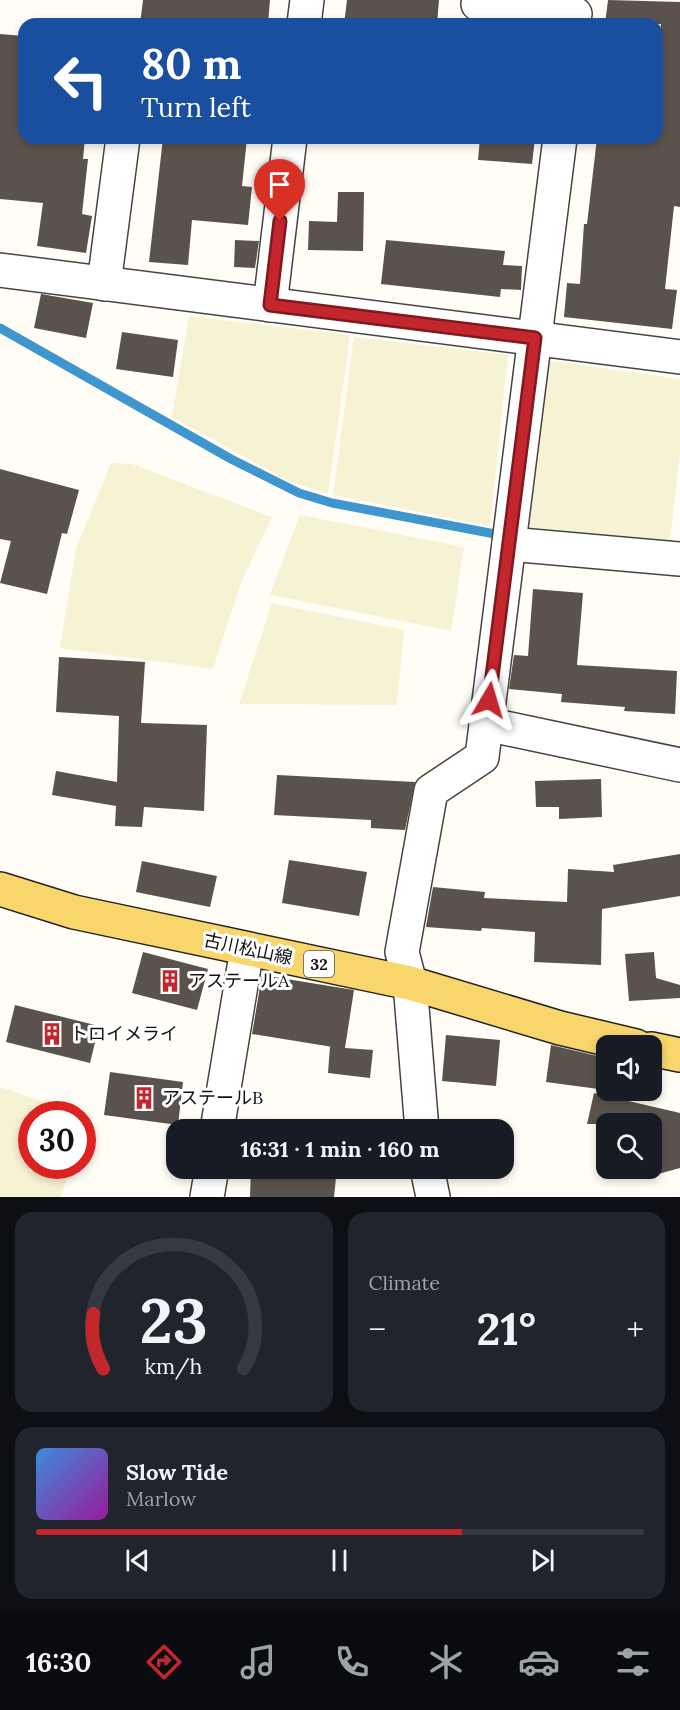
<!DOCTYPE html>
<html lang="en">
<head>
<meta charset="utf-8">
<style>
  body { margin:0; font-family:Lora,"Noto Sans JP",serif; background:#20242c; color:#f1f3f6; height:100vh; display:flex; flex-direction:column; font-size:22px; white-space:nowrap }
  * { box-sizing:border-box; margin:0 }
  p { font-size:20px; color:#9ea1a6 }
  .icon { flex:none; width:33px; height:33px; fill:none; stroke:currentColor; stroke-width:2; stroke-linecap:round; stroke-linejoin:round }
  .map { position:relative; height:1197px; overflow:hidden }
  .details { display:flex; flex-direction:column; gap:15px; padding:15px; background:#0d0f14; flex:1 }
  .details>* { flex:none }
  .banner { position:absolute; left:18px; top:18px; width:645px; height:126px; border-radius:18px; box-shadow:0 3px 9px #0003; background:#1a4fa0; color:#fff; overflow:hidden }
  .controls { position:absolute; left:596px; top:1035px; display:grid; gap:12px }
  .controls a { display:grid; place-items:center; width:66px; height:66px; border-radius:12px; background:#171b24; box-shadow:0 3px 9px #0003; font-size:30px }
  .speed { position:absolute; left:18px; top:1101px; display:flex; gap:12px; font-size:30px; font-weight:700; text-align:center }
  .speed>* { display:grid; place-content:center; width:78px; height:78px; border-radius:50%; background:#171b24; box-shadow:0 3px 9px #0003; line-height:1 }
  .speed .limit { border:9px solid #d22; background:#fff; color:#111 }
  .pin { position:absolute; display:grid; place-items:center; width:51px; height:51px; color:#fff; margin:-62px -26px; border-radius:50% 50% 50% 0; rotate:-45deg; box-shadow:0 0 6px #0007 }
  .pin .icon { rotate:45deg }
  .me { position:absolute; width:66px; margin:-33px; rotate:7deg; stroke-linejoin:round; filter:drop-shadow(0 0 4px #0008) }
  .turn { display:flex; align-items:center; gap:21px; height:126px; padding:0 24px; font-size:27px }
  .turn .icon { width:78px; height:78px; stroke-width:2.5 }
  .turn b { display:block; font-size:42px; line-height:51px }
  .big { font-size:45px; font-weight:700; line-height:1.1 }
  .details .widget { flex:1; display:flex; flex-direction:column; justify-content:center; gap:9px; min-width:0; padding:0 21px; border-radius:18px; background:#20242c }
  .details .dial { align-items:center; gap:0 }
  .dial svg { height:156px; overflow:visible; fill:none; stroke:#363941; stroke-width:7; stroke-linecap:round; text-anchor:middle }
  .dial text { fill:#f1f3f6; stroke:none }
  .song { display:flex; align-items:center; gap:18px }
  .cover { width:72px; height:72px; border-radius:9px; background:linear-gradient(135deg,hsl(210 70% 55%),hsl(300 70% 35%)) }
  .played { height:6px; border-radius:3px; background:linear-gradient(90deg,#c4262e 70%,#363941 70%) }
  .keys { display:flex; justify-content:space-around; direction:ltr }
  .heat { display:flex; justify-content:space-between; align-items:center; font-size:33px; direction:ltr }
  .details .tiles { flex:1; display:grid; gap:15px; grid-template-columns:1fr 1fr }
  .widget:last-child { grid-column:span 2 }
  .trip { position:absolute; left:166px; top:1119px; width:348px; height:60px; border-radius:18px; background:#171b24; box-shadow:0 3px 9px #0003; font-weight:700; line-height:60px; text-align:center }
  .dock { display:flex; height:96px; justify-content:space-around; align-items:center; background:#090b0e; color:#9ea1a6 }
  .dock .icon { width:42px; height:42px }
  .dock .current { color:#c4262e }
  .dock b { font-size:27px; color:#f1f3f6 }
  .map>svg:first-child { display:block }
  .farmland { fill:#f6f3d4 }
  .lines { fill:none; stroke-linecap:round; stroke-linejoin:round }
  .stream { stroke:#3f96cf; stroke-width:9 }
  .building { fill:#5a524d }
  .minor-casing { stroke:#444; stroke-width:36 }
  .major-casing { stroke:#222; stroke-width:36 }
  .minor { stroke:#fff; stroke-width:33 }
  .major { stroke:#f9d66b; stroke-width:33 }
  .route-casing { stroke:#7f191e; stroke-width:15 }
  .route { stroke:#c4262e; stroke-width:10 }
  .labels { text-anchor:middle; stroke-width:6; stroke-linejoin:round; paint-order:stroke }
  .shield { fill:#fff; stroke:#585858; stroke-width:1.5 }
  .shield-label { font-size:16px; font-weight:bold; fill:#111 }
  .street-label { font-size:18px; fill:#111; stroke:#fff }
  .poi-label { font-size:18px; fill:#111; stroke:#fff; text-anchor:start }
</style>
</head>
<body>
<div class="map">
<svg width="680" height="1197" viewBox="0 0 680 1197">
  <rect width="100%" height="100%" fill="#fffdf5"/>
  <g class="farmland">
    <path d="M189,316L350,335L328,494L288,481L172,417Z"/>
    <path d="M354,337L508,355L490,526L333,495Z"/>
    <path d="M538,359L680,379V452L670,540L516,526Z"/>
    <path d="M111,463L132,464L272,517L240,585L213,669L60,648L76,549Z"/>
    <path d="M300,515L464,547L451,631L270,595Z"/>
    <path d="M272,603L404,630L397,705L239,704Z"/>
    <path d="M0,1087L80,1114H32V1166H71L61,1197H0Z"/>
  </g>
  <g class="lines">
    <path class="stream" d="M0,328L231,459L299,493L332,503L495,534"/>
  </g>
  <g class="building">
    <path d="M143,0H270L268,24H140Z"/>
    <path d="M347,0H439L437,24H344Z"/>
    <path d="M608,0L680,2V207L674,206L665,289L677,290L672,329L564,317L567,283L580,284L584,224H587L597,138H657V64L661,24H605Z"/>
    <path d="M0,34L24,36V138H85L83,159H88L82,214L92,216L86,253L37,246L43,203L0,199Z"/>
    <path d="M163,138H247L242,186L252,187L248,225L192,220L188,265L149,262Z"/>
    <path d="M480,138H535L532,164L478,160Z"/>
    <path d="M338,192H364L363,251L308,250L309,221L337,222Z"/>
    <path d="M235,240L259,241L255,268L234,267Z"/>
    <path d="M386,240L505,251L503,265L522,266L521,290L501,289L500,297L381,284Z"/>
    <path d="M41,294L93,303L86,338L34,328Z"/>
    <path d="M122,332L178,340L173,377L116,369Z"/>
    <path d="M0,469L79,490L67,534L62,533L47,594L0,583L11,541L0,539Z"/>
    <path d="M533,589L583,593L577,665L677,671L675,714L624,711L625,707L561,702L562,694L509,689L514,655L528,656Z"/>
    <path d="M59,657L145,662L141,723L207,725L204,811L144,807L142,827L115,826L116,806L52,795L56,771L117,782L119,716L56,712Z"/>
    <path d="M277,775L415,782L405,830L371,828V820L274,815Z"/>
    <path d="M601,779L602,817L559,819V807H536L535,781Z"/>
    <path d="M680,854V896L602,909L601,965L534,962L535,932L482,928L481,931L426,927L433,887L485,892L484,898L567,902L568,869L614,872L613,865Z"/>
    <path d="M289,860L367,872L359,916L282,903Z"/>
    <path d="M142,861L217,876L210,907L136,892Z"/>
    <path d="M143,952L208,969L197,1010L132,993Z"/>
    <path d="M654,952L656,978L680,985V998L629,1001L625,954Z"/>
    <path d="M262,975L354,990L345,1048L373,1050L370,1078L328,1073L330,1046L333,1047L252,1034Z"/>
    <path d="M15,1005L99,1026L90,1063L6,1042Z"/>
    <path d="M446,1035L500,1040L496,1086L442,1081Z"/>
    <path d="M551,1045L606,1058V1090L546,1082Z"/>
    <path d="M110,1072L183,1082L178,1125L104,1115Z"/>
    <path d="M594,1093L680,1113V1168L651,1176V1124H587Z"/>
    <path d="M251,1168H337L334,1197H250Z"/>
    <path d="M341,1168H402V1175Z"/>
  </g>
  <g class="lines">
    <g class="minor-casing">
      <g id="minor">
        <path d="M478,4L575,14"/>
        <path d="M304,24L307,0"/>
        <path d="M0,270L680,357"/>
        <path d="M104,284L123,138"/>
        <path d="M270,305L290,138"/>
        <path d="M509,544L680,559"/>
        <path d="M486,724L680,765"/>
        <path d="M217,1130L247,949"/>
        <path d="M422,1130L410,983L402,952L431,791L482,757L560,138"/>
        <path d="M427,1168L433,1197"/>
        <path d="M207,1197L212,1168"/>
      </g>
    </g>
    <g class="major-casing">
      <g id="major">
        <path d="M0,889L74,912L410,983L560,1028L636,1046"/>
        <path d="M651,1049L680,1055"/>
      </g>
    </g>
    <use href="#minor" class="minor"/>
    <use href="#major" class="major"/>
  </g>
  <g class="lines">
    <g class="route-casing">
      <path id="route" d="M280,221L270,305L535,338L489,700"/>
    </g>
    <use href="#route" class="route"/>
  </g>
  <defs>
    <g id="building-bare" transform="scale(1.8)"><path d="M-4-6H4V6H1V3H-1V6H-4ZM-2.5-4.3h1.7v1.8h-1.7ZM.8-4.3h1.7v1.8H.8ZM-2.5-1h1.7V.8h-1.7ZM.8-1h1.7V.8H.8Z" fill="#c4262e" stroke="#fff" stroke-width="2.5" paint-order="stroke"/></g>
  </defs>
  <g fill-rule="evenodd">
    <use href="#building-bare" x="170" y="981"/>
    <use href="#building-bare" x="52" y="1034"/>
    <use href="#building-bare" x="144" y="1098"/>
  </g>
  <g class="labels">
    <rect class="shield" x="304" y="951" width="30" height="26" rx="4.5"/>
    <g class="shield-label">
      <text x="319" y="970">32</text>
    </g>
    <g class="street-label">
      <text transform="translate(248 949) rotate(12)" y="6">古川松山線</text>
    </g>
    <g class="poi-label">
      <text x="188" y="987">アステールA</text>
      <text x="70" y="1040">トロイメライ</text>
      <text x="162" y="1104">アステールB</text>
    </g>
  </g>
</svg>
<div class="controls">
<a><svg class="icon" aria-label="sound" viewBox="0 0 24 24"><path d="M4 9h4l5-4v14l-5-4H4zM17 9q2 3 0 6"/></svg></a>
<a><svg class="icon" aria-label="search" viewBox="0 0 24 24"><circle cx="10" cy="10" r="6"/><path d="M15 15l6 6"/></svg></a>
</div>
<div class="speed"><div class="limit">30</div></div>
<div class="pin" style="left:280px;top:221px;background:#d93025"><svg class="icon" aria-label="arrive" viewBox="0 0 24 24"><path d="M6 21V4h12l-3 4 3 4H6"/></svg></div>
<svg class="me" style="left:489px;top:700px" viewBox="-20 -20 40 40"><path d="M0-17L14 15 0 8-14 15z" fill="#c4262e" stroke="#fff" stroke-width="4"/></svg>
<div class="trip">16:31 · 1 min · 160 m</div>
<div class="banner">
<div class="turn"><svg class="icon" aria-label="left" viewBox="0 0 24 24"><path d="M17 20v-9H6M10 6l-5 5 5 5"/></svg><div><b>80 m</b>Turn left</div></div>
</div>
</div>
<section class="details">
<div class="tiles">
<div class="widget dial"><svg viewBox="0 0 100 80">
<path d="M14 69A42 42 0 1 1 86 69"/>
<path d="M14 69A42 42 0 0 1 9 41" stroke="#c4262e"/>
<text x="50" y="56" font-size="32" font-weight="700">23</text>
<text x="50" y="72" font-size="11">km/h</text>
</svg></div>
<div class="widget"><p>Climate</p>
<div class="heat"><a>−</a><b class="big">21°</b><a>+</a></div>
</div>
<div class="widget">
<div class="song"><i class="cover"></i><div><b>Slow Tide</b><p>Marlow</p></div></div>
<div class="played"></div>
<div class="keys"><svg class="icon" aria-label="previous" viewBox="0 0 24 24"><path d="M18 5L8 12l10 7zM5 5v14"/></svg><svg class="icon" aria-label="pause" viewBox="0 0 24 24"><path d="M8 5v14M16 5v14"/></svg><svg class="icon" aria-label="next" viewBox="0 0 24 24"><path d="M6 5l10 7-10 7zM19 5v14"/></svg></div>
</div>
</div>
</section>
<nav class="dock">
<b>16:30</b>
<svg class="icon current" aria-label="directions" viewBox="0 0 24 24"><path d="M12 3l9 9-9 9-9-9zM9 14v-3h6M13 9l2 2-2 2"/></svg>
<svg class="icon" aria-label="music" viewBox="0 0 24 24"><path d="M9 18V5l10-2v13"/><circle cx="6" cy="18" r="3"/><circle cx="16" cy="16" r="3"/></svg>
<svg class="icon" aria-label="phone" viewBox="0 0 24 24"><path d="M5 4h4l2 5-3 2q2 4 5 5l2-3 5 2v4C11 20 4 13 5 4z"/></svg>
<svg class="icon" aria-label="climate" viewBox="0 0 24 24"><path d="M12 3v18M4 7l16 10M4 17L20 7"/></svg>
<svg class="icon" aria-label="car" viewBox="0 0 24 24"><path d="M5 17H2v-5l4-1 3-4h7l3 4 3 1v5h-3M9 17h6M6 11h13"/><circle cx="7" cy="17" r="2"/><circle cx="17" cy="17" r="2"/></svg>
<svg class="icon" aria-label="filters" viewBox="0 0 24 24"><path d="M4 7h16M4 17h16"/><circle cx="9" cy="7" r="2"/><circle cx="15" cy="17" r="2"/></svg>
</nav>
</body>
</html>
